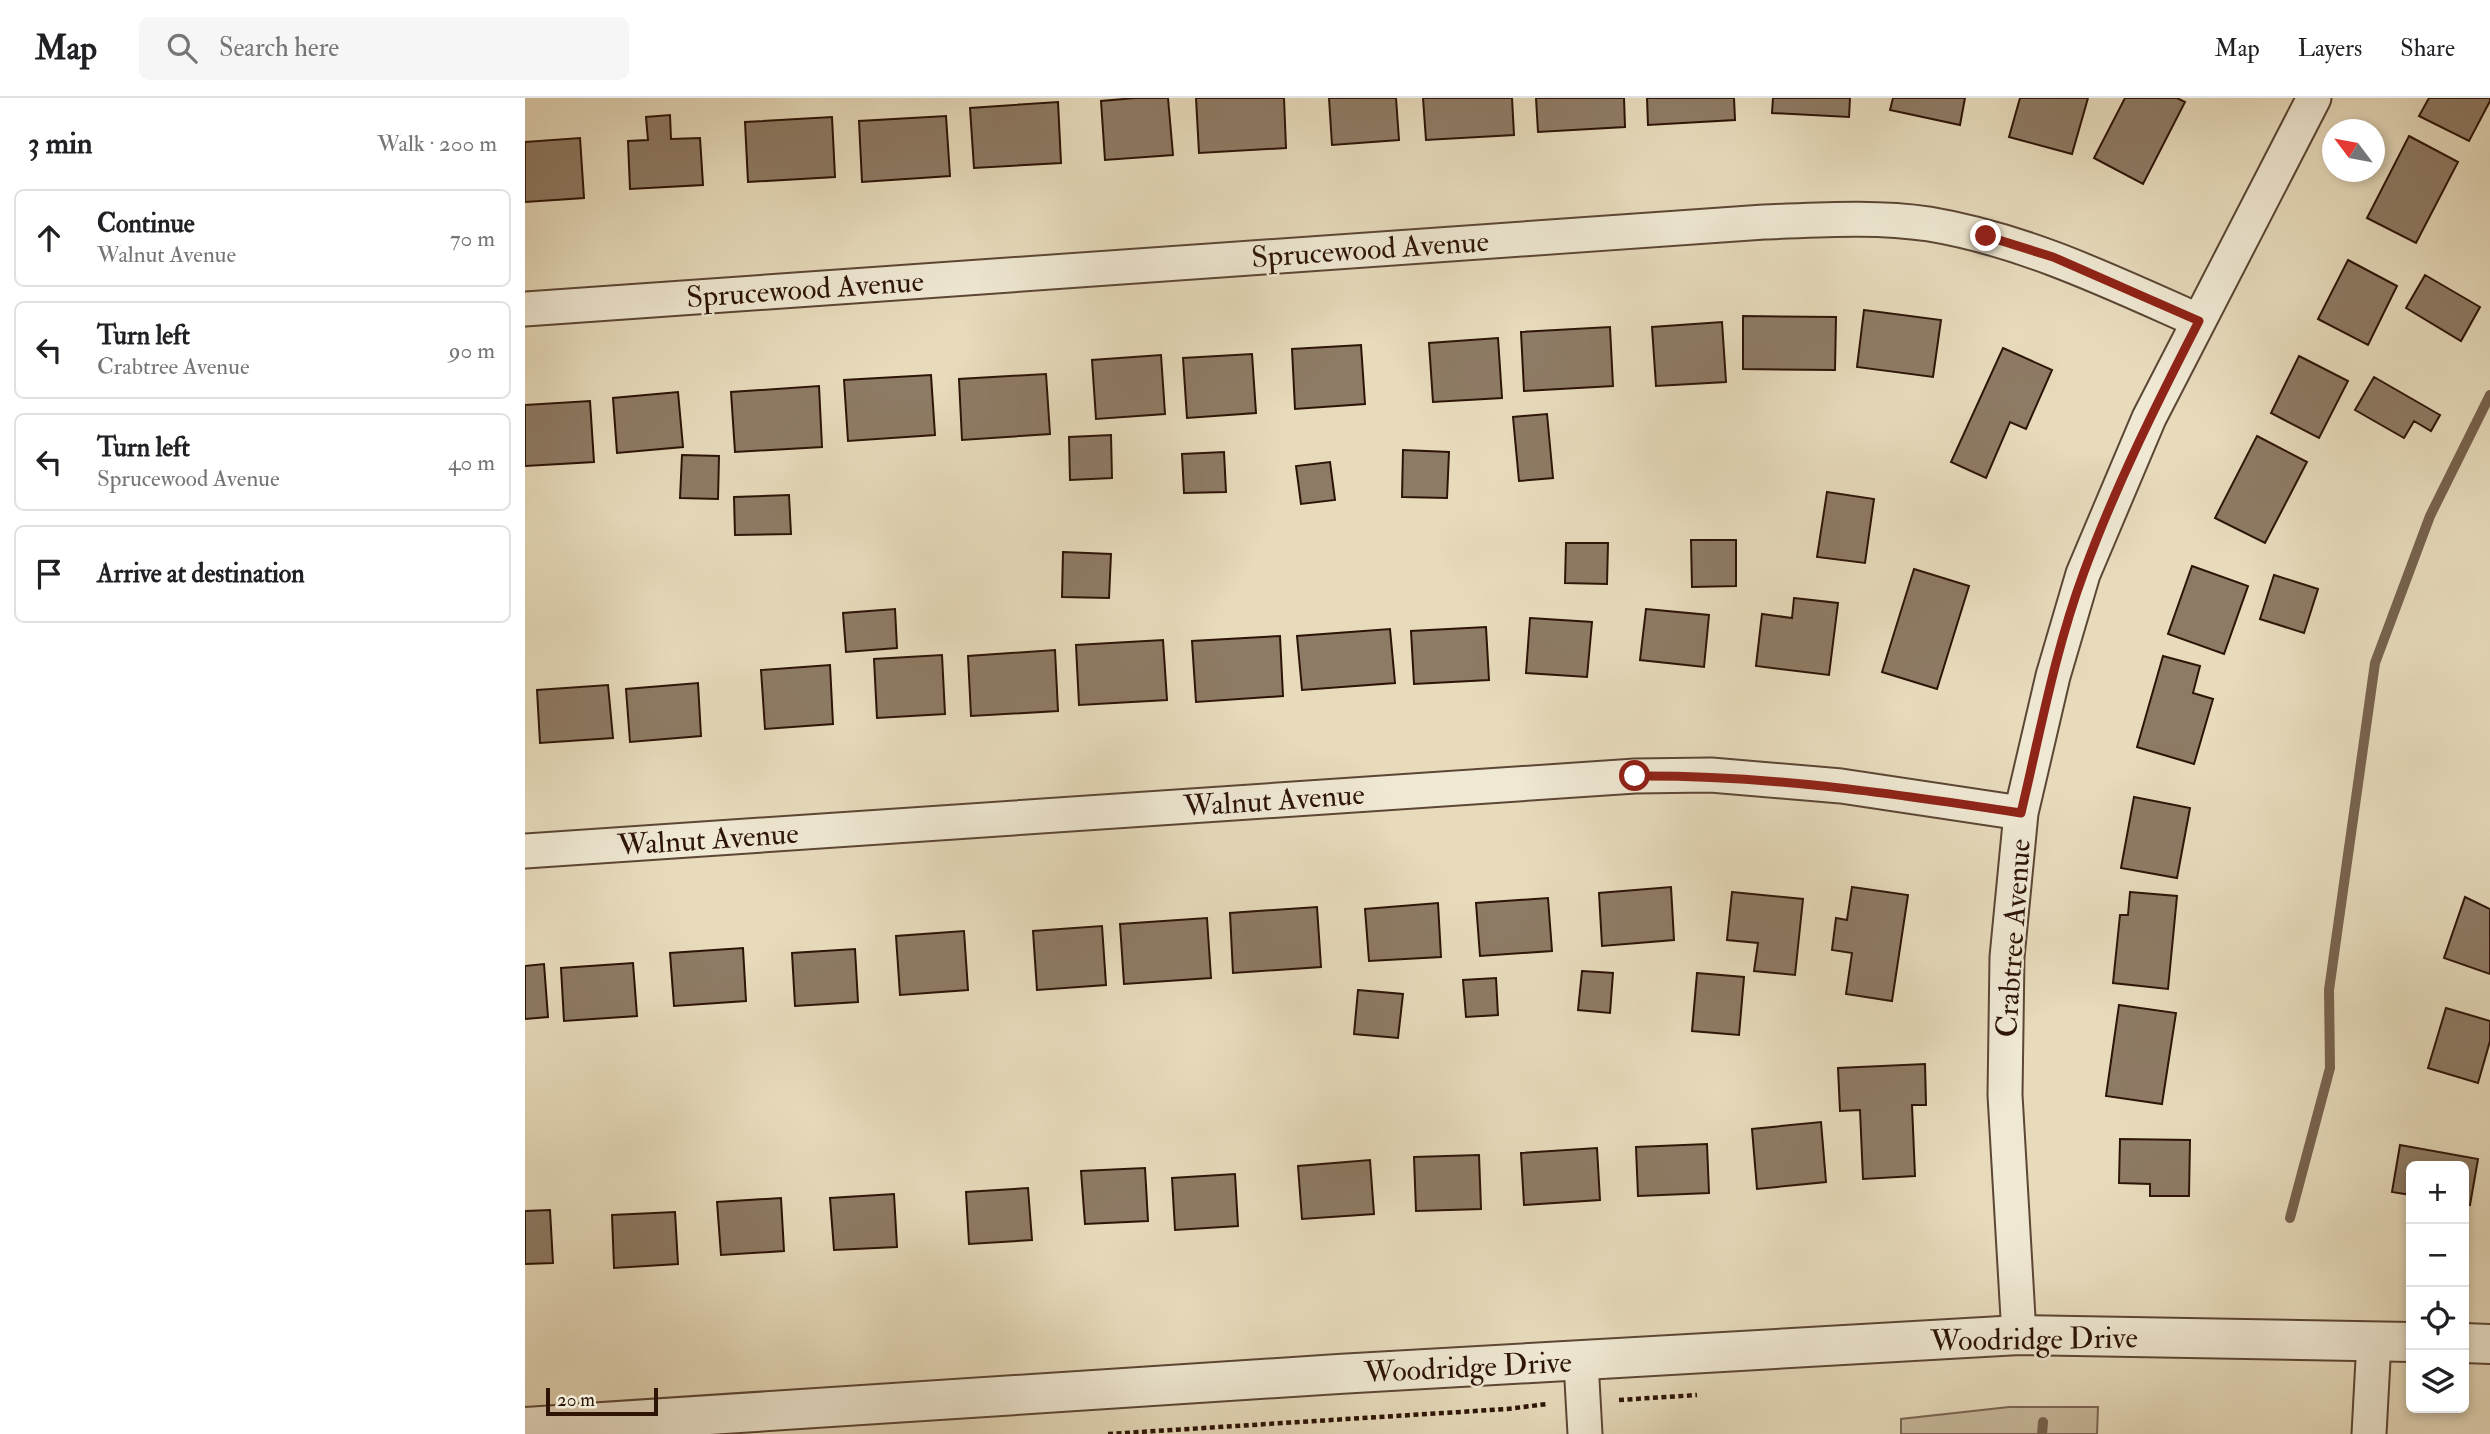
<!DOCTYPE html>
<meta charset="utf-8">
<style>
:root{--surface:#fff;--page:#f6f6f6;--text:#202124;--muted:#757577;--line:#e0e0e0}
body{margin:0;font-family:"IM FELL Double Pica",serif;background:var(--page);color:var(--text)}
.controls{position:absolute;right:21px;bottom:21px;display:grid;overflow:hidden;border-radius:10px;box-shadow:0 4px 10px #0003}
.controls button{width:63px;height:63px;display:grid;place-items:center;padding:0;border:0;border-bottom:2px solid var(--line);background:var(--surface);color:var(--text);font:35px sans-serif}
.compass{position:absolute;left:1797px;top:21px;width:63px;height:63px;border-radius:50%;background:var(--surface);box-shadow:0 4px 10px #0003;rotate:302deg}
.scale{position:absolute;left:21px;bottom:18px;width:112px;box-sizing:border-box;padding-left:7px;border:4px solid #2d1407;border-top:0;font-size:19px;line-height:24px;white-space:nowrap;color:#2d1407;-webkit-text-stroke:5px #efe8d3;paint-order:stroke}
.stop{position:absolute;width:21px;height:21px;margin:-16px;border:5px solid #8f2418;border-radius:50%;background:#fff}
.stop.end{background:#8f2418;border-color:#fff;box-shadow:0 2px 7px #0008}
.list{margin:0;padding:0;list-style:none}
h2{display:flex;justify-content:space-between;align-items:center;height:91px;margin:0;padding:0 28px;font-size:30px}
h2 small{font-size:23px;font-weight:400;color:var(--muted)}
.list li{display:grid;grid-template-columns:46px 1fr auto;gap:21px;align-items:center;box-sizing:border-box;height:98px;margin:0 14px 14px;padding:0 14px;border:2px solid var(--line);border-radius:10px}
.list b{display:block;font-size:26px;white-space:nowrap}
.list p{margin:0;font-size:23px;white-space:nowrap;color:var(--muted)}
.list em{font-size:23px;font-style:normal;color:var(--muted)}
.icon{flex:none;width:38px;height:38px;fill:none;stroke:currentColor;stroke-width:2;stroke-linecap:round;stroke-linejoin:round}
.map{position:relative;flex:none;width:1965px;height:1336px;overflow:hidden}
header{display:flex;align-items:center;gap:42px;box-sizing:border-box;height:98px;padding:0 35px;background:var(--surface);border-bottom:2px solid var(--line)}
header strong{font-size:33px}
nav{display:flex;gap:38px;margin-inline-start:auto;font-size:24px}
.search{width:490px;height:63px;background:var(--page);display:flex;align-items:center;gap:18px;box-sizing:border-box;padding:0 24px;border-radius:10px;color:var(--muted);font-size:26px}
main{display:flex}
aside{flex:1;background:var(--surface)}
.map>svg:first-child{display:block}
.green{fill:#c7b99d;stroke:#7a6652;stroke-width:2}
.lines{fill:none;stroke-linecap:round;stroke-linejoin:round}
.stream{stroke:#77634e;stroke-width:10}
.building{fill:#8e7b65;stroke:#2d1407;stroke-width:2}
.minor-casing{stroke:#5c4634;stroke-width:37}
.tertiary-casing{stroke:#5c4634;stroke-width:42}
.path{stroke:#2d1407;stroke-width:4.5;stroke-dasharray:5 3.5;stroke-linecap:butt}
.minor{stroke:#efe8d3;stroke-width:33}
.tertiary{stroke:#efe8d3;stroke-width:38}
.route{stroke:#8f2418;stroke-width:9}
.labels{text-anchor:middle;stroke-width:5;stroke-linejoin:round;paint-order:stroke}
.street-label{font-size:30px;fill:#2d1407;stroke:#efe8d3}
</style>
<header>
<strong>Map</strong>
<div class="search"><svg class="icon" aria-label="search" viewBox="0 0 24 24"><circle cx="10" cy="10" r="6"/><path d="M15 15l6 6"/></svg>Search here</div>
<nav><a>Map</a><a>Layers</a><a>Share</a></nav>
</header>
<main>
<aside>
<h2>3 min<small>Walk · 200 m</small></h2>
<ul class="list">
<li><svg class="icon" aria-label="ahead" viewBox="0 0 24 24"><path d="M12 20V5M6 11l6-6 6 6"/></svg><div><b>Continue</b><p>Walnut Avenue</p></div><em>70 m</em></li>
<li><svg class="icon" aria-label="left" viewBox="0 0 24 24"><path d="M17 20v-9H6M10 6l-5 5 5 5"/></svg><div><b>Turn left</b><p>Crabtree Avenue</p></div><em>90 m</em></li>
<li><svg class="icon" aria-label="left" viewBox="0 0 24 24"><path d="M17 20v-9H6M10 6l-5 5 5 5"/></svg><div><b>Turn left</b><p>Sprucewood Avenue</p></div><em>40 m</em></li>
<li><svg class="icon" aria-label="arrive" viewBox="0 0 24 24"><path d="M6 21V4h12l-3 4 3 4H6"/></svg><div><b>Arrive at destination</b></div></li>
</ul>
</aside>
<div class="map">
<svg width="1965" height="1336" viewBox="0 0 1965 1336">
<rect width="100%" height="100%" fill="#e7dbbc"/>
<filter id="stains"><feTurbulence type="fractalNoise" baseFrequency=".00286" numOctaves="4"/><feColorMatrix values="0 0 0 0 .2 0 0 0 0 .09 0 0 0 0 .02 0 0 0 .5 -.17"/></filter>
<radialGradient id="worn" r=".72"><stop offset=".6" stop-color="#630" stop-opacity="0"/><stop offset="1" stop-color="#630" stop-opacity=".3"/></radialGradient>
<path class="green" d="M 1484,1309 L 1573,1309 L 1572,1336 L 1376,1336 L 1376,1321 Z"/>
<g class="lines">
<path class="stream" d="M 1765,1120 L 1805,970 L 1804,892 L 1850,565 L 1905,418 L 1965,297
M 1517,1336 L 1518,1324"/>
</g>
<path class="building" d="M 610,0 L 643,0 L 648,57 L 580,62 L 576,3 Z
M 671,0 L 759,0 L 761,50 L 674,55 Z
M 804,0 L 871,0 L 874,42 L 807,47 Z
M 898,0 L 987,0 L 989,37 L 901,42 Z
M 1011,0 L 1099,0 L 1100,29 L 1013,34 Z
M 1122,0 L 1209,0 L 1210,22 L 1123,27 Z
M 1248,0 L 1325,0 L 1324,19 L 1247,15 Z
M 1368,0 L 1440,0 L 1435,27 L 1365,12 Z
M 1495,0 L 1563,0 L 1547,56 L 1484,39 Z
M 1600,0 L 1652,0 L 1660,4 L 1618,86 L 1569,60 Z
M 1904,0 L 1965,0 L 1965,3 L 1944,43 L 1894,18 Z
M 533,4 L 536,65 L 449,70 L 445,10 Z
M 145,17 L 146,41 L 175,40 L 178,87 L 105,91 L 103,43 L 123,42 L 121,19 Z
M 421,18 L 425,78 L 337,84 L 334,23 Z
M 307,19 L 310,79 L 223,84 L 220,24 Z
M 1884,38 L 1933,64 L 1891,145 L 1842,120 Z
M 55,40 L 59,100 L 0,104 L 0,44 Z
M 1823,162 L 1872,188 L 1843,247 L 1793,221 Z
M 1900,177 L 1955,209 L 1936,243 L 1881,210 Z
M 1339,212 L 1416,222 L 1408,279 L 1332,269 Z
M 1218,218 L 1311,219 L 1310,272 L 1218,271 Z
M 1197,224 L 1201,284 L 1131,288 L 1127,229 Z
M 1085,229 L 1088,288 L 999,293 L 996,234 Z
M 973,240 L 977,300 L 908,304 L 904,245 Z
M 836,247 L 840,306 L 770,311 L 767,251 Z
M 1478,250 L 1527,272 L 1501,331 L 1485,324 L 1461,380 L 1426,364 Z
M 727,256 L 731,315 L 662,320 L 658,260 Z
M 636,257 L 640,316 L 571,321 L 567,262 Z
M 1774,258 L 1823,283 L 1794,340 L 1746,315 Z
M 521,276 L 525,336 L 437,342 L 434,281 Z
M 406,277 L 410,337 L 323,343 L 319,282 Z
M 1849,279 L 1915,317 L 1906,333 L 1889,323 L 1879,340 L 1830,312 Z
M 294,288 L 297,349 L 210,354 L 206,294 Z
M 153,294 L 158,349 L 92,355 L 88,300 Z
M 65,303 L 69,364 L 0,368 L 0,307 Z
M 1022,316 L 1028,380 L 994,383 L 988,319 Z
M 586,337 L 587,380 L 545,382 L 544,339 Z
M 1732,338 L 1782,364 L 1740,445 L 1690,420 Z
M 878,352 L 924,354 L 922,400 L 877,399 Z
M 699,354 L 701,394 L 659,395 L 657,356 Z
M 157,357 L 194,358 L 193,401 L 155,400 Z
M 805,364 L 810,402 L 776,406 L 771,368 Z
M 1302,394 L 1349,401 L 1340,465 L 1292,459 Z
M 264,397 L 266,436 L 210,437 L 209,399 Z
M 1166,442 L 1211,442 L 1211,488 L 1167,489 Z
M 1041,445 L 1083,445 L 1082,486 L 1040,485 Z
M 538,454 L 586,456 L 584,500 L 537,499 Z
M 1667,468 L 1723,488 L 1699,556 L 1643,536 Z
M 1389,471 L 1444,488 L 1412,591 L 1357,574 Z
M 1749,477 L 1793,491 L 1779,535 L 1735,521 Z
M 1269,500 L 1313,505 L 1304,577 L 1231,568 L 1237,516 L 1267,520 Z
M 370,511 L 372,550 L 321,554 L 318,515 Z
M 1121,511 L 1184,517 L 1179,569 L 1115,562 Z
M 1005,520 L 1067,524 L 1062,579 L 1001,575 Z
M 961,529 L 964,582 L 889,586 L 886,533 Z
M 865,531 L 870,585 L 777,592 L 772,538 Z
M 755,538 L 758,598 L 671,604 L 667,543 Z
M 638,542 L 642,602 L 554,607 L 551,547 Z
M 530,552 L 533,613 L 446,618 L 443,558 Z
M 417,557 L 420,616 L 352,620 L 349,561 Z
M 1638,558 L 1675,568 L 1668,595 L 1688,601 L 1669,666 L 1612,649 Z
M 305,567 L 308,626 L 240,631 L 236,572 Z
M 173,585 L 176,638 L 105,644 L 101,591 Z
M 83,587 L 88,640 L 15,645 L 12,592 Z
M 1609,699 L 1665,710 L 1652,780 L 1596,770 Z
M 1146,789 L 1149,842 L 1077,848 L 1074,795 Z
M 1327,789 L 1383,797 L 1367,903 L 1321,896 L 1327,855 L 1307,852 L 1311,820 L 1322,822 Z
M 1207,794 L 1278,801 L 1270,877 L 1229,873 L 1233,845 L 1202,842 Z
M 1605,794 L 1652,798 L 1643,891 L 1588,885 L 1595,817 L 1603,817 Z
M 1940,799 L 1965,811 L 1965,876 L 1919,860 Z
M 1023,800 L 1027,853 L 955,858 L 951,805 Z
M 913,805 L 916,859 L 844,863 L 840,811 Z
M 792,809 L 796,869 L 708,875 L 705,815 Z
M 682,820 L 686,880 L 599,886 L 595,826 Z
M 577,828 L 581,887 L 512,892 L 508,833 Z
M 439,833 L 443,892 L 375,897 L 371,838 Z
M 218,850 L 221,903 L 149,908 L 145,855 Z
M 330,851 L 333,904 L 270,908 L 267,855 Z
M 108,865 L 112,918 L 39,923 L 36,870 Z
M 19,866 L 23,919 L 0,921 L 0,868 Z
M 1057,873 L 1088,875 L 1085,915 L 1053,912 Z
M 1172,875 L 1219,879 L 1214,937 L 1167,933 Z
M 971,880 L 973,917 L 941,919 L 938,882 Z
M 833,892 L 878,896 L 873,940 L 829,936 Z
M 1594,907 L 1651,915 L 1637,1006 L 1581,998 Z
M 1921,910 L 1965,923 L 1965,943 L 1953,985 L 1903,970 Z
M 1400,966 L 1401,1007 L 1387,1007 L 1390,1078 L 1338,1081 L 1335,1012 L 1315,1013 L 1313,970 Z
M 1296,1024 L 1301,1084 L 1232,1091 L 1227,1031 Z
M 1595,1041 L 1665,1042 L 1664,1098 L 1625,1098 L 1625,1086 L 1594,1085 Z
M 1182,1046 L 1184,1095 L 1113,1098 L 1111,1049 Z
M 1875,1047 L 1953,1061 L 1945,1107 L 1939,1106 L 1939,1068 L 1886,1068 L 1886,1097 L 1867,1094 Z
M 1072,1050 L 1075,1102 L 999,1107 L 996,1055 Z
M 954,1057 L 956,1111 L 891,1113 L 889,1059 Z
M 845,1062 L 849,1116 L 777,1121 L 773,1068 Z
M 620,1070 L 623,1123 L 560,1126 L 556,1073 Z
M 710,1076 L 713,1128 L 650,1132 L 647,1080 Z
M 503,1090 L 507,1142 L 444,1146 L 441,1094 Z
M 369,1096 L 372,1149 L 309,1152 L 305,1100 Z
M 256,1100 L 259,1153 L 196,1157 L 192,1104 Z
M 25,1112 L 28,1165 L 0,1166 L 0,1113 Z
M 150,1114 L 153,1166 L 89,1170 L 87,1117 Z"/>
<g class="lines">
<defs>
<path id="minor" d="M 0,211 L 1239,124 C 1294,122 1350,118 1404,126 C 1500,142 1586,184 1674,223
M 0,753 L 1110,678 L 1186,677 L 1316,688 L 1496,715
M 1494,1237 L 1480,997 L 1482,859 L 1496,715 L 1528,578 L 1558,476 L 1624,320 L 1789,0
M 1056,1264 L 1060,1336
M 1844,1336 L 1849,1243"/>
<path id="tertiary" d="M 1939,1245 L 1965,1246
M 0,1329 L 813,1276 L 1494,1237 L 1886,1244"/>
</defs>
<use href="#minor" class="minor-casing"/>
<use href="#tertiary" class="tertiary-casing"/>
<path class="path" d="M 1094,1302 L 1172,1297
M 583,1336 L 982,1311 L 1022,1306"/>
<use href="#minor" class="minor"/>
<use href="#tertiary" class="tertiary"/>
</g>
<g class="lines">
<path class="route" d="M 1110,678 C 1243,677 1365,695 1496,715 C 1515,635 1530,552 1559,474 C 1591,387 1632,305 1674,223 L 1528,159 L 1461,138"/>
</g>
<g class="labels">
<g class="street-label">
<text transform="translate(845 151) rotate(-4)" y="10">Sprucewood Avenue</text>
<text transform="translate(280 191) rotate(-4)" y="10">Sprucewood Avenue</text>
<text transform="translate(749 702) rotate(-4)" y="10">Walnut Avenue</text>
<text transform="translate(183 741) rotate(-4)" y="10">Walnut Avenue</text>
<text transform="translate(1488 840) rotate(-86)" y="10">Crabtree Avenue</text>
<text transform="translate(1509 1241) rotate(-1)" y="10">Woodridge Drive</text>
<text transform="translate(943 1269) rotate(-3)" y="10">Woodridge Drive</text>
</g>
</g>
<rect width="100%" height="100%" filter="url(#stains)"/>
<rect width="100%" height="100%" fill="url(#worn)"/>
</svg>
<div class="controls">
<button>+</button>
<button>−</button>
<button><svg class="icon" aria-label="locate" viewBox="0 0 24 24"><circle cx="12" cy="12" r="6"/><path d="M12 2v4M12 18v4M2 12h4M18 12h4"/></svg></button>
<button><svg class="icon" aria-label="layers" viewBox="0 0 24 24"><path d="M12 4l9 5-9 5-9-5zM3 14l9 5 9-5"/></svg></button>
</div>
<svg class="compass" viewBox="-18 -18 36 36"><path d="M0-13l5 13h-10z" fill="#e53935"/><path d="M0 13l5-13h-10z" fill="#757577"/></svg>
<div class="scale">20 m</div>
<div class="stop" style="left:1110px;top:678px"></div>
<div class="stop end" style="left:1461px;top:138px"></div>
</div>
</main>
